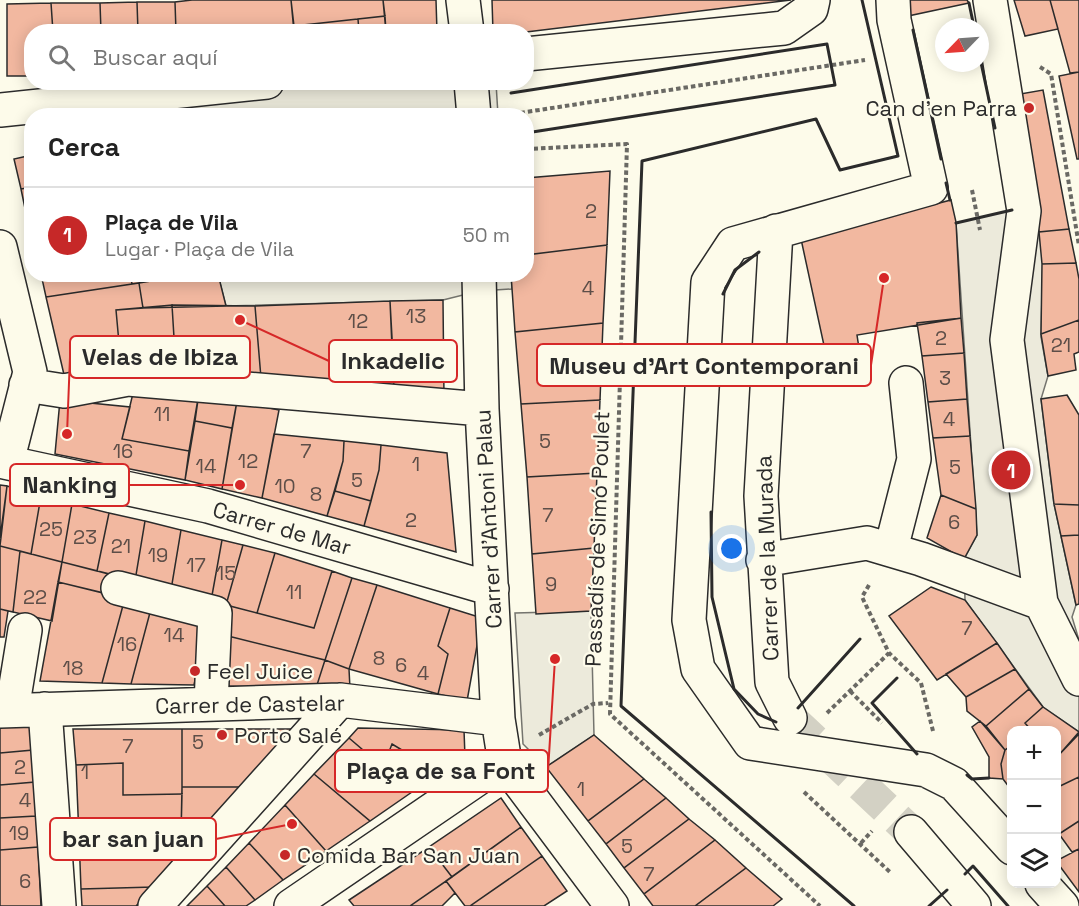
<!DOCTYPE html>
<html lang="es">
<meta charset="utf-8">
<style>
:root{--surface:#fff;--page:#f2f2f2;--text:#222;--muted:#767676;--line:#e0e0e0;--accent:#c62828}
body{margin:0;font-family:"Space Grotesk",sans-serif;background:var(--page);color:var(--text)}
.controls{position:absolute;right:18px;bottom:18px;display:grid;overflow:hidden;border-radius:12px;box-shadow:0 3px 15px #0003}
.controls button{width:54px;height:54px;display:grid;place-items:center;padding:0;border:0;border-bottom:2px solid var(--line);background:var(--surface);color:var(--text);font:30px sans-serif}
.compass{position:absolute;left:935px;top:18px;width:54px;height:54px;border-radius:50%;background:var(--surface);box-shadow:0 3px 15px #0003;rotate:245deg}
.you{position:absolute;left:732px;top:549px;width:21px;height:21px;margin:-15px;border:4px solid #fff;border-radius:50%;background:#1a73e8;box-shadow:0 0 0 9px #1a73e833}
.badge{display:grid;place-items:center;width:39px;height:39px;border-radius:50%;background:var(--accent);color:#fff;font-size:20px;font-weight:700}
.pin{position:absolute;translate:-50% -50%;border:3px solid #fff;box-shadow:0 2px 6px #0006}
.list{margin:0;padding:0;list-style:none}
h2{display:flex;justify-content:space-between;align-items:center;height:78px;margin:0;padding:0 24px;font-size:26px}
h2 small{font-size:20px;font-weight:400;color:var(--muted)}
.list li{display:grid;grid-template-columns:39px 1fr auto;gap:18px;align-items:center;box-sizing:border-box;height:96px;padding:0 24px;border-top:2px solid var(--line)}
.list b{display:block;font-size:22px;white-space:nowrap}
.list p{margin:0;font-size:20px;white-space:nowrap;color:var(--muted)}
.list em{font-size:20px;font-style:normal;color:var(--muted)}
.icon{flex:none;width:33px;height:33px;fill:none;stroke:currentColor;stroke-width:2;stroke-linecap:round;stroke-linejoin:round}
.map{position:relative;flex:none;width:1079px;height:906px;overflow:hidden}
.search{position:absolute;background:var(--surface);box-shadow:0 3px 15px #0003;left:24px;top:24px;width:510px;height:66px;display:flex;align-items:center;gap:15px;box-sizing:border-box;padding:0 21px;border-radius:24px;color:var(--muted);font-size:22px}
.panel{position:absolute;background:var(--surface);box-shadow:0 3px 15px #0003;left:24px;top:108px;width:510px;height:174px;border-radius:24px}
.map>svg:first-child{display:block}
.parking{fill:#eceadb;stroke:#74746e;stroke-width:1.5}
.building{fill:#f2b8a0;stroke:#2b2b2b;stroke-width:1.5}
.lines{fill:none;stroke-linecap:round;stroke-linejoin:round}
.minor-tunnel{stroke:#d3d1c4;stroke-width:33;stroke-dasharray:33 16;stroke-linecap:butt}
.minor-casing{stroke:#2b2b2b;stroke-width:36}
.path{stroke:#6a6964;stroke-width:4;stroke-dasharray:4.5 3;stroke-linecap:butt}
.minor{stroke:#fdfbea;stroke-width:33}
.wall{stroke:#2b2b2b;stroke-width:3}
.poi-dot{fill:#c62828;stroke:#fdfbea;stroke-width:2}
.labels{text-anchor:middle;stroke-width:4.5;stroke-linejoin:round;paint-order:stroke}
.number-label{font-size:20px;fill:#5d4e48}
.poi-label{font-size:22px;fill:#2b2b2b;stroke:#fdfbea;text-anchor:start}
.street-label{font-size:22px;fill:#2b2b2b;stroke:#fdfbea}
.leader{fill:none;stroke:#d62828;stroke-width:2}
.callout-dot{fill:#d62828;stroke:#fdfbea;stroke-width:2}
.callout{fill:#fdfbea;stroke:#d62828;stroke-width:2}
.callout-label{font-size:24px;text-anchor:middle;font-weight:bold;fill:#2b2b2b}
</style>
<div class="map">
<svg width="1079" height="906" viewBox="0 0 1079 906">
<rect width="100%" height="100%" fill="#fdfbea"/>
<path class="parking" d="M 178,83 L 496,83 L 498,115 L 178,115 Z
M 1012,210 L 1024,211 L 1039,232 L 1043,252 L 1041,337 L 1048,376 L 1041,399 L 1054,504 L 1076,605 L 1072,617 L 1079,640 L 1079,732 L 1043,707 L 965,600 L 964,559 L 977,535 L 956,223 Z
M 511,274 L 512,289 L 479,291 L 443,300 L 226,306 L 218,275 Z
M 591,611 L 594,735 L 546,767 L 523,744 L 515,613 Z"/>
<path class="building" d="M 192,0 L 291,0 L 294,32 L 176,32 L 175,2 Z
M 291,0 L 383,0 L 385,16 L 294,26 Z
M 383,0 L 436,0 L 437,32 L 386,32 Z
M 492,0 L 791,0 L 526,32 L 493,32 Z
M 907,0 L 967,0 L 969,3 L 908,16 Z
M 1014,0 L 1050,0 L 1058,29 L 1025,36 Z
M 1050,0 L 1079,0 L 1079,72 L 1070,73 Z
M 137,2 L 138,32 L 101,32 L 100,3 Z
M 137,2 L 175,2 L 176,32 L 138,32 Z
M 51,3 L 53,32 L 32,32 L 32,76 L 7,76 L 7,4 Z
M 51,3 L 100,3 L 101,32 L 53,32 Z
M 385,16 L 386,32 L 359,32 L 358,19 Z
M 358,19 L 359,32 L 294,32 L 294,26 Z
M 1079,72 L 1079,159 L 1077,159 L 1059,76 Z
M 1043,90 L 1069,229 L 1039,232 L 1015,95 Z
M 32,155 L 32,187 L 21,189 L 14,159 Z
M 610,171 L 607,245 L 526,255 L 526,178 Z
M 32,187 L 32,217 L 27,218 L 21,189 Z
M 951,200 L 956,222 L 961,318 L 857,335 L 861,361 L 828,364 L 801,239 Z
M 1069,229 L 1076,263 L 1042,264 L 1039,232 Z
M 607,245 L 603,323 L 515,332 L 511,274 L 526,274 L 526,255 Z
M 1076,263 L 1079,279 L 1079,320 L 1041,334 L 1042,264 Z
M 41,274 L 130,274 L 132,284 L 46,297 Z
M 130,274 L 193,274 L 132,284 Z
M 193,274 L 218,274 L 226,306 L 143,308 L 139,283 Z
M 139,283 L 143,308 L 116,310 L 121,365 L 65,379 L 46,297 Z
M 443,300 L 444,398 L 394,393 L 390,301 Z
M 390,301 L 393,356 L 343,353 L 343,387 L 261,378 L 255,306 Z
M 172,305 L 255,306 L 261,378 L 176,370 Z
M 172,305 L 176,370 L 121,365 L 116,310 Z
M 961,318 L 964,353 L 922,356 L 917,323 Z
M 1079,320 L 1079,352 L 1074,354 L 1076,370 L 1048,376 L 1041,334 Z
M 603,323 L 600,400 L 521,404 L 515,332 Z
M 343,353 L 393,356 L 394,393 L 343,387 Z
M 964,353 L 967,399 L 928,402 L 922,356 Z
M 134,389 L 199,393 L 189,451 L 122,439 Z
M 199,393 L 237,401 L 232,428 L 195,421 Z
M 1067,395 L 1079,415 L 1079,505 L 1054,504 L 1041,399 Z
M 967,399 L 970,436 L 933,438 L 928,402 Z
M 60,400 L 130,407 L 122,439 L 189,451 L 185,480 L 55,454 Z
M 600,400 L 597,473 L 527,477 L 521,404 Z
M 237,401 L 279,410 L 262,498 L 222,489 Z
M 195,421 L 232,428 L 222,489 L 185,480 Z
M 274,434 L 344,441 L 343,461 L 327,516 L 262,498 Z
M 970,436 L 976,509 L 941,495 L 933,438 Z
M 344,441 L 381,445 L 379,470 L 371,501 L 335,491 L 343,461 Z
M 381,445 L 447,453 L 456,552 L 364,526 L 379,470 Z
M 597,473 L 594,548 L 532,554 L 527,477 Z
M 0,485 L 7,486 L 0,538 Z
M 7,486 L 41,496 L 31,554 L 0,546 Z
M 335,491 L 371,501 L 364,526 L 327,516 Z
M 941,495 L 976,509 L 977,535 L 964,559 L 927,538 Z
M 41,496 L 72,504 L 62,562 L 31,554 Z
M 72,504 L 109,513 L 97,571 L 62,562 Z
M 1054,504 L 1079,505 L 1079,535 L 1061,536 Z
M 109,513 L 145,521 L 135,581 L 97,571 Z
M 145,521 L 181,530 L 171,590 L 135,581 Z
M 181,530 L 222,540 L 211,601 L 171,590 Z
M 1079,535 L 1079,604 L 1076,605 L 1061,536 Z
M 222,540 L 243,545 L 226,605 L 211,601 Z
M 243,545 L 275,553 L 257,613 L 226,605 Z
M 0,546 L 20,551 L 13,612 L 0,609 Z
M 594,548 L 591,611 L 536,614 L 532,554 Z
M 20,551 L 62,562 L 52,621 L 13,612 Z
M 275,553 L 332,571 L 314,628 L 257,613 Z
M 62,562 L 110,574 L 107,594 L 58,582 Z
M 332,571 L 352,578 L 325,660 L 220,634 L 226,605 L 314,628 Z
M 352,578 L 377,585 L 349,669 L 325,660 Z
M 58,582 L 125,598 L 102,683 L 40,681 Z
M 377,585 L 450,608 L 438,646 L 448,654 L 438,694 L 349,669 Z
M 931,587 L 965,600 L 997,643 L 937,680 L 889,616 Z
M 125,598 L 152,605 L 131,684 L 102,683 Z
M 152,605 L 208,619 L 194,685 L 131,684 Z
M 450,608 L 482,618 L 467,701 L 438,694 L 448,654 L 438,646 Z
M 0,609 L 8,611 L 4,637 L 0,637 Z
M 220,634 L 325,660 L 316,688 L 216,686 Z
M 997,643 L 1015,669 L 966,697 L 946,674 Z
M 325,660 L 349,669 L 350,689 L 316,688 Z
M 1015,669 L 1029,689 L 986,726 L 967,711 L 966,697 Z
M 1029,689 L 1043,707 L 1025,723 L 1031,730 L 1012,730 L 1012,745 L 1005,750 L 986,726 Z
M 1043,707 L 1079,732 L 1058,756 L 1056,730 L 1031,730 L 1025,723 Z
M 980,721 L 1005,750 L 1001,764 L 1003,779 L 989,778 L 989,757 L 972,727 Z
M 32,725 L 33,750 L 0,753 L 0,727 Z
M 358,728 L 464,730 L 465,757 L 440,773 L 392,744 L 383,767 L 349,738 Z
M 73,729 L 182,729 L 182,794 L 123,795 L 123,763 L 76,765 Z
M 182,729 L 303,729 L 248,787 L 182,787 Z
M 1079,734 L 1079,777 L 1058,787 L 1056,758 Z
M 594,735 L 644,779 L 588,821 L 546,767 Z
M 349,738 L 412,792 L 370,821 L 314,774 Z
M 392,744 L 440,773 L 412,792 L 383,767 Z
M 1012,745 L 1012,791 L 1003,779 L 1001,764 L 1005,750 Z
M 33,750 L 35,782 L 0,785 L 0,753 Z
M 123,763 L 123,795 L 182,794 L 181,835 L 79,837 L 76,765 Z
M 314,774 L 370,821 L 326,851 L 285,805 Z
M 1079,777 L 1079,821 L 1059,834 L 1056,831 L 1056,788 Z
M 644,779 L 666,798 L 606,844 L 588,821 Z
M 35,782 L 36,816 L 0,818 L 0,785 Z
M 182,787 L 248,787 L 202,835 L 181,835 Z
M 501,798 L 521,827 L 452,877 L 429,847 Z
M 666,798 L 689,819 L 624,868 L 606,844 Z
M 285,805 L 326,851 L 283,880 L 249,843 Z
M 36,816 L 38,847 L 0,850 L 0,818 Z
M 689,819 L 715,840 L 644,894 L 624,868 Z
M 1079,821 L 1079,849 L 1072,852 L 1059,834 Z
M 521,827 L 542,856 L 470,906 L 465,906 L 446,881 Z
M 181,835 L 202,835 L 154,887 L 81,889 L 79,837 Z
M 715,840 L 746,868 L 695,906 L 653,906 L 644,894 Z
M 249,843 L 283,880 L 255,900 L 226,867 Z
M 38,847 L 41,906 L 0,906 L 0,850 Z
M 429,847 L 452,877 L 410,906 L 354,906 L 349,900 Z
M 1079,849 L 1079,892 L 1056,861 Z
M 542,856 L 567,891 L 544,906 L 470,906 Z
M 226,867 L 255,900 L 246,906 L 225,906 L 207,886 Z
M 746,868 L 782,899 L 773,906 L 695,906 Z
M 446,881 L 455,893 L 442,906 L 410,906 Z
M 207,886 L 225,906 L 187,906 Z
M 154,887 L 136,906 L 82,906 L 81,889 Z"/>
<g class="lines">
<path class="minor-tunnel" d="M 790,718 L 911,832"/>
<defs>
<path id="minor" d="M 463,0 L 467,32
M 893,0 L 894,20 L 931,188 L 733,244 L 708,282 L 689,620 L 698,669 L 750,743 L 926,770 L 954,784 L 1012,848
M 990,0 L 1024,211 L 1007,340 L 1041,603 L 1079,679
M 526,54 L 784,28 L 811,9 L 813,0
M 471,82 L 474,116
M 0,110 L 267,82
M 776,231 L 761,496 L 772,682 L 790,718
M 0,247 L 30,372 L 7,462
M 479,274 L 482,409 L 498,719 L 505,763 L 612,906
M 26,385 L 64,391 L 128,379 L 482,409
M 0,461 L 208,506 L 492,589
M 891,549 L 914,459 L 906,383
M 763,560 L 867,543 L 921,559 L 1041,603
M 118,588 L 215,613 L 211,704
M 45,709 L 59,906
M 12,710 L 25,630
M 0,711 L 340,700 L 498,719
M 911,832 L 974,906
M 1042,884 L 1062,906
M 155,906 L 340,700
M 291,906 L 483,775 L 505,763"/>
</defs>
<use href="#minor" class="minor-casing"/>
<path class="path" d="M 1040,67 L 1051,74 L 1079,246
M 513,114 L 865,60
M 526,149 L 627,144 L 610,714 L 820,906
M 972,190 L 980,230
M 869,585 L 862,597 L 889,653 L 921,683 L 933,731
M 850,691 L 882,723
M 827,713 L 889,653
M 539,735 L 593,704 L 608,703
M 804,792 L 891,873
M 861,843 L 872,831"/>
<use href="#minor" class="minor"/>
<path class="wall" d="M 969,3 L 974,27
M 913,30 L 941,159
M 980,58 L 995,128
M 511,93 L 827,44 L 835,85 L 526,133
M 946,183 L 950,200
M 956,223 L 1012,210
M 723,294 L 735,270 L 759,252
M 711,512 L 712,597 L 734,689 L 758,714 L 776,722
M 897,678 L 872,703 L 917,754
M 798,708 L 860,639
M 967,775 L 972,779 L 989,778
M 965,874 L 973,866 L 1008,906
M 854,906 L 621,706 L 642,161 L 816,119 L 840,170 L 898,156 L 862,0
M 929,906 L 947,890"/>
</g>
<g class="poi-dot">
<circle cx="1029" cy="108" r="6"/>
<circle cx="195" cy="671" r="6"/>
<circle cx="222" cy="735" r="6"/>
<circle cx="285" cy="855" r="6"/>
</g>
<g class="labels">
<g class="number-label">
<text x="591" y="218">2</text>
<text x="588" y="295">4</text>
<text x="416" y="323">13</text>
<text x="358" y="328">12</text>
<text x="941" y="345">2</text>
<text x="1061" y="352">21</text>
<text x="945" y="385">3</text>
<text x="162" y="421">11</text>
<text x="949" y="426">4</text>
<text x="545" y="448">5</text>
<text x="123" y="458">16</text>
<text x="306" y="458">7</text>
<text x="248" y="468">12</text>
<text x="416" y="471">1</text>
<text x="206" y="473">14</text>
<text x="955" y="474">5</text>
<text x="357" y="487">5</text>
<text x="285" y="493">10</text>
<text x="316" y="501">8</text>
<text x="548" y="522">7</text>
<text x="411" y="527">2</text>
<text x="954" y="529">6</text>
<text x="51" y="536">25</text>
<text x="85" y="544">23</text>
<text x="121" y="553">21</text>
<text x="158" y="562">19</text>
<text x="196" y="572">17</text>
<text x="226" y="580">15</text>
<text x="551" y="591">9</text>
<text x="294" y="599">11</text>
<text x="35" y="604">22</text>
<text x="967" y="635">7</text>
<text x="174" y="642">14</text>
<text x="127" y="651">16</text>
<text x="379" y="665">8</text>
<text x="401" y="672">6</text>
<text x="73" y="675">18</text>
<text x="423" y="680">4</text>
<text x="198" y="749">5</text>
<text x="128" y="753">7</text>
<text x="20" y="774">2</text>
<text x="85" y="779">1</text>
<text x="581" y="796">1</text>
<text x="25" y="807">4</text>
<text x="19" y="840">19</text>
<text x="627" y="853">5</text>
<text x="649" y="881">7</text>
<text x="25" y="888">6</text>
</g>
<g class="poi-label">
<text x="1017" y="116" text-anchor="end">Can d'en Parra</text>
<text x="207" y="679">Feel Juice</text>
<text x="234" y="743">Porto Salé</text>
<text x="297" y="863">Comida Bar San Juan</text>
</g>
<g class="street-label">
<text transform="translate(488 519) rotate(-93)" y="8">Carrer d'Antoni Palau</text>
<text transform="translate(282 528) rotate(16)" y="8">Carrer de Mar</text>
<text transform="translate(597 539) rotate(-88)" y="8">Passadís de Simó Poulet</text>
<text transform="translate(767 558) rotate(-92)" y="8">Carrer de la Murada</text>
<text transform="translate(250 704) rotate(-1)" y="8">Carrer de Castelar</text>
</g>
</g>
<path class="leader" d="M67 434L70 357M240 320L329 361M884 278L871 365M240 485L129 485M555 659L548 771M292 824L216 839"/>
<g class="callout-dot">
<circle cx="67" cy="434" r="6"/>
<circle cx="240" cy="320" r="6"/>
<circle cx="884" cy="278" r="6"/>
<circle cx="240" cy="485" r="6"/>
<circle cx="555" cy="659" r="6"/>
<circle cx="292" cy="824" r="6"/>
</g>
<g class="callout">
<rect x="70" y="336" width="180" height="42" rx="6"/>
<rect x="329" y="340" width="128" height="42" rx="6"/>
<rect x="537" y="344" width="334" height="42" rx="6"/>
<rect x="10" y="464" width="119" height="42" rx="6"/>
<rect x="335" y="750" width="213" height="42" rx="6"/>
<rect x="50" y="818" width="166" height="42" rx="6"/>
</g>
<g class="callout-label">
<text x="160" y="365">Velas de Ibiza</text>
<text x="393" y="369">Inkadelic</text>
<text x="704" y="374">Museu d'Art Contemporani</text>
<text x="70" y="493">Nanking</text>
<text x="441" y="779">Plaça de sa Font</text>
<text x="133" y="847">bar san juan</text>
</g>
</svg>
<div class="controls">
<button>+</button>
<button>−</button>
<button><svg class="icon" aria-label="layers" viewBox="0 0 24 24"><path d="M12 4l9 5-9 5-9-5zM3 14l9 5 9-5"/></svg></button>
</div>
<svg class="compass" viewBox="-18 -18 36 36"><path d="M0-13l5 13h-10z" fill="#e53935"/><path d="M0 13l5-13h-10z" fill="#767676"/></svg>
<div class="you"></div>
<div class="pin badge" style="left:1011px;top:470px">1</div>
<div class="search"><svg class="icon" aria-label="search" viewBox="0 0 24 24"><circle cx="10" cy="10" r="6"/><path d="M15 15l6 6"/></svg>Buscar aquí</div>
<section class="panel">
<h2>Cerca<small></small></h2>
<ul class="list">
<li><span class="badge">1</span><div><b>Plaça de Vila</b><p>Lugar · Plaça de Vila</p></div><em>50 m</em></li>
</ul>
</section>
</div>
